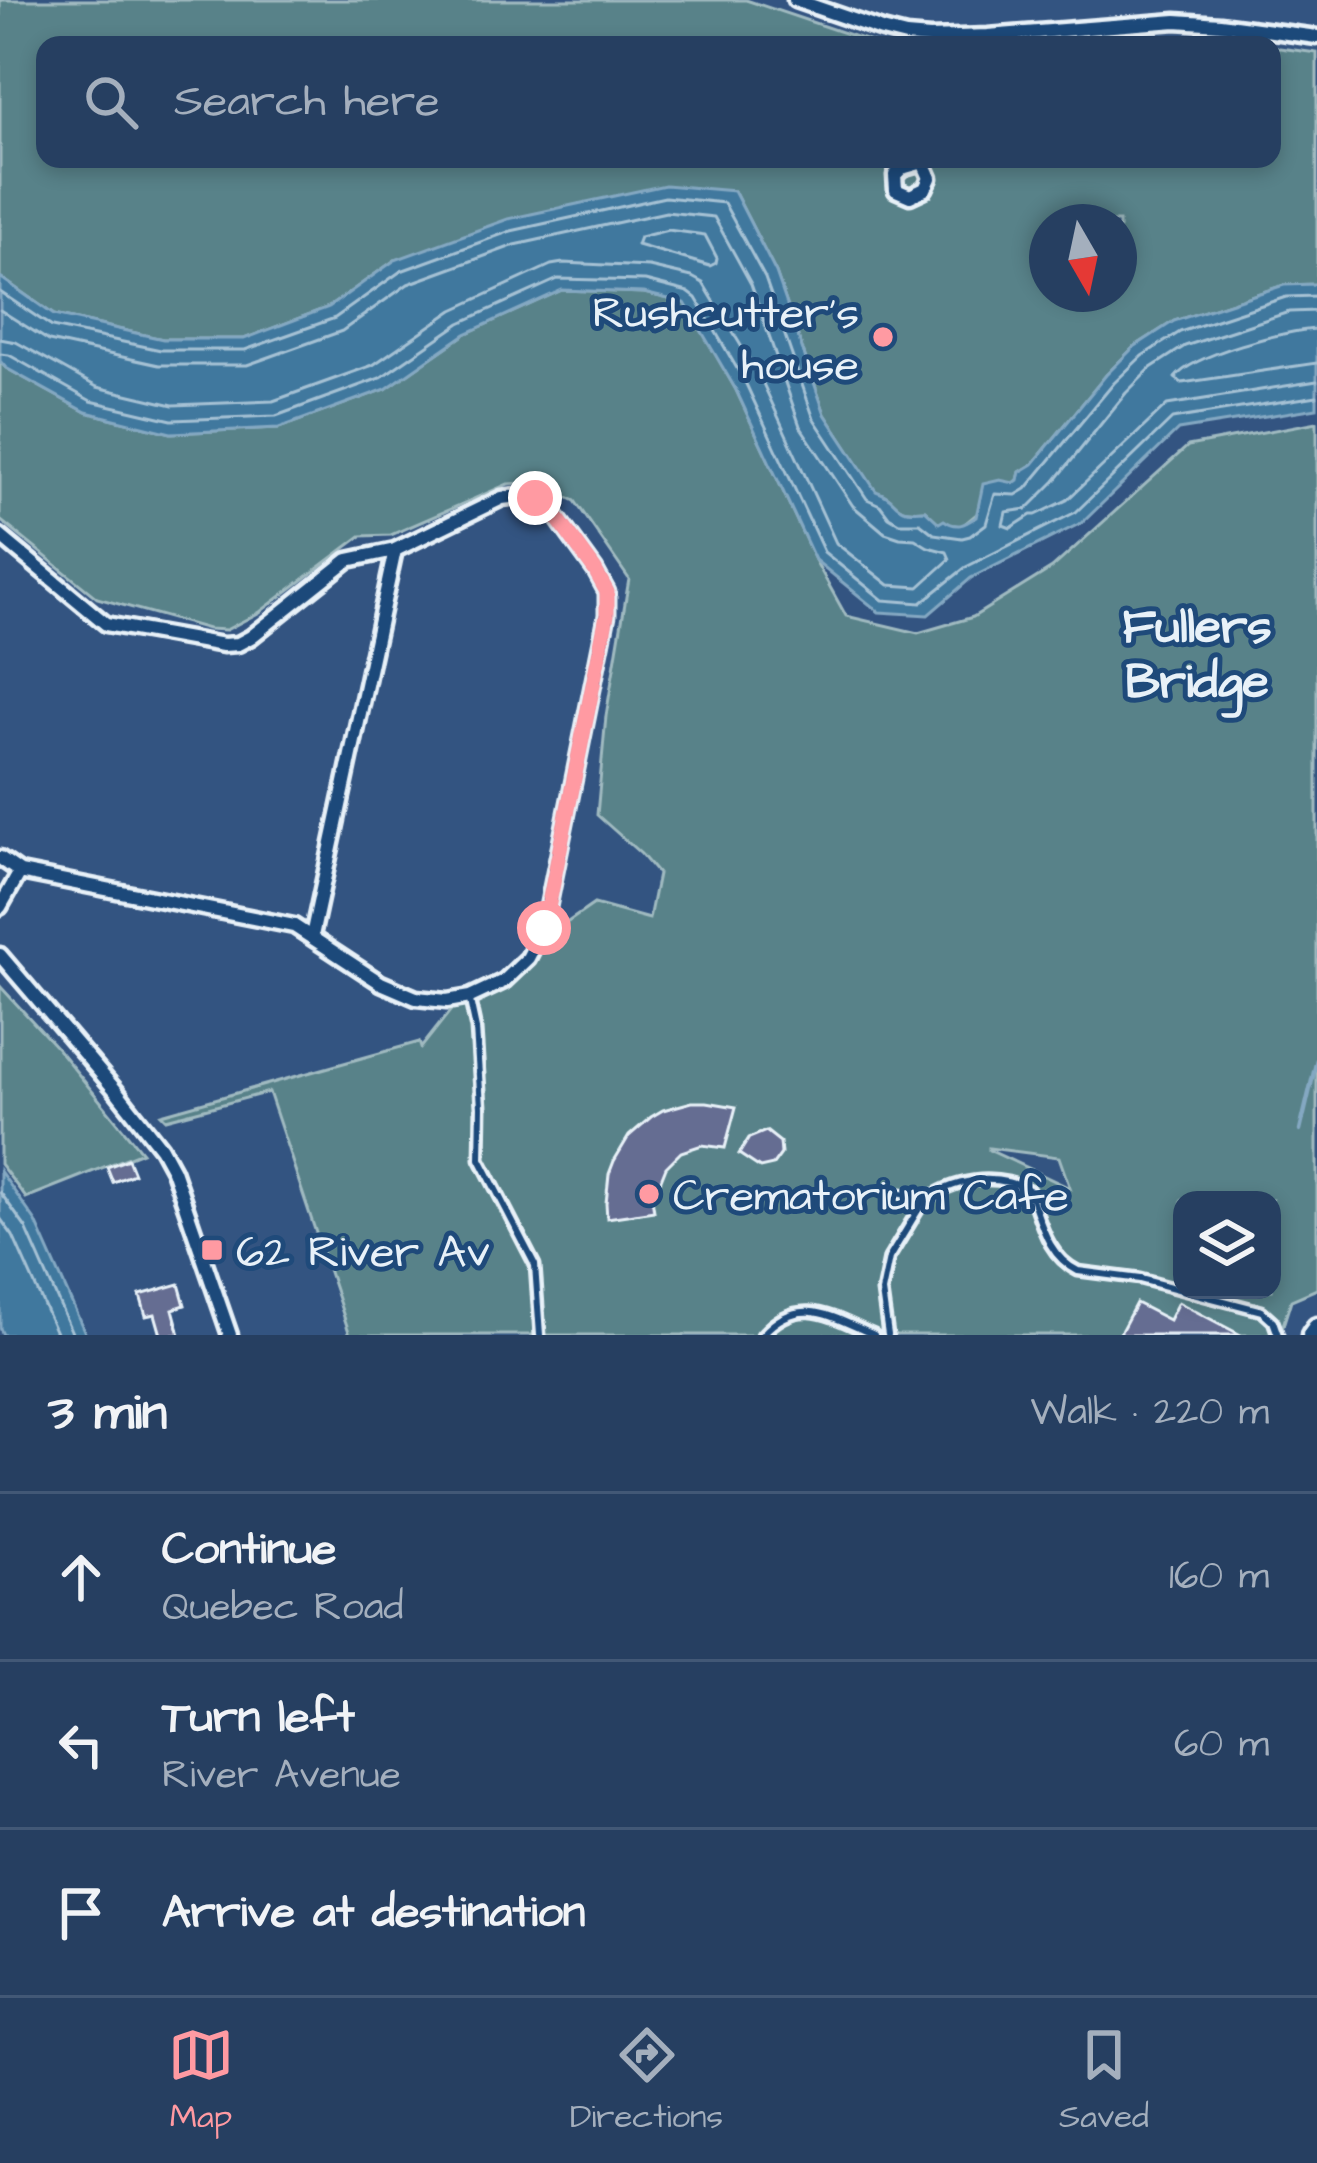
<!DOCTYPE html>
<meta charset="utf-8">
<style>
:root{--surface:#263f61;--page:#2e4667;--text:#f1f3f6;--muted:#a4afbd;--line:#425876;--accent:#ff9aa2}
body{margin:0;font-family:"Architects Daughter",sans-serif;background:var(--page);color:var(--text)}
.controls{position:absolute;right:36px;bottom:36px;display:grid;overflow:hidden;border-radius:24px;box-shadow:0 6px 18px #0003}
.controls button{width:108px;height:108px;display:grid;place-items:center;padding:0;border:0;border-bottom:3px solid var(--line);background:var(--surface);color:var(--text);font:60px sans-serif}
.compass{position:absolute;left:1029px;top:204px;width:108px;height:108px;border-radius:50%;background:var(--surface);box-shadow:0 6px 18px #0003;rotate:171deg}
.stop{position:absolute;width:36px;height:36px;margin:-27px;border:9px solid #ff9aa2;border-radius:50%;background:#fff}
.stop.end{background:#ff9aa2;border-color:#fff;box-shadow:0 3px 12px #0008}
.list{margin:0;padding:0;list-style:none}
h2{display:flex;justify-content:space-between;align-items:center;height:156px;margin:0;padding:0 48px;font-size:51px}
h2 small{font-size:39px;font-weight:400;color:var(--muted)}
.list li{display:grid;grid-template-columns:78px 1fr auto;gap:36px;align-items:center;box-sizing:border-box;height:168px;padding:0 48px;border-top:3px solid var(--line)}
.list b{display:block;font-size:45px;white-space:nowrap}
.list p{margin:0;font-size:39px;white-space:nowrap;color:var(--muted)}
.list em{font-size:39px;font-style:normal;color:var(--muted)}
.icon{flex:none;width:66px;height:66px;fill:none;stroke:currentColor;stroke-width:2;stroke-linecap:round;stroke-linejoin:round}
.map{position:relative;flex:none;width:1317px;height:1335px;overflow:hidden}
.search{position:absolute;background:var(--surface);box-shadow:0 6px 18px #0003;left:36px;right:36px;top:36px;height:132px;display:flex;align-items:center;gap:30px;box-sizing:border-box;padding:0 42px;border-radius:24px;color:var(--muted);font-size:45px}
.sheet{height:660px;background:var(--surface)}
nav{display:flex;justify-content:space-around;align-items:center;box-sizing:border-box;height:168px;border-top:3px solid var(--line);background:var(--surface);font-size:33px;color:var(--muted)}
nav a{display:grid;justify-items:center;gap:6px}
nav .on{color:var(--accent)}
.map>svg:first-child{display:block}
.green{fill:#588289;stroke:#a0bac0;stroke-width:3;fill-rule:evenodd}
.water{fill:#41789e;stroke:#84a8c2;stroke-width:3}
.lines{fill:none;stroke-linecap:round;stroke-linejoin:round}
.shore{stroke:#a5c1d4;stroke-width:3}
.stream{stroke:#84a8c2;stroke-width:4.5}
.building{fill:#656d92;stroke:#e8f1f8;stroke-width:3}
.service-casing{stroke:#e8f1f8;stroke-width:15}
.minor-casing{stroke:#e8f1f8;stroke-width:21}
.primary-casing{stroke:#e8f1f8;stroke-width:27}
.service{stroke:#1f4a7a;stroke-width:6}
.minor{stroke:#1f4a7a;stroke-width:12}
.primary{stroke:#1f4a7a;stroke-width:18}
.route{stroke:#ff9aa2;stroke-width:15}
.poi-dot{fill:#ff9aa2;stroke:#1f4a7a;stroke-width:4.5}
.labels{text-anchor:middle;stroke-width:10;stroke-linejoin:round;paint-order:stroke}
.poi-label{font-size:45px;fill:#e8f1f8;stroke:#1f4a7a;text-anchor:start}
.neighbourhood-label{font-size:48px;font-weight:bold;fill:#e8f1f8;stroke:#1f4a7a}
</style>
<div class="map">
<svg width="1317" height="1335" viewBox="0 0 1317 1335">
<rect width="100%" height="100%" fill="#335481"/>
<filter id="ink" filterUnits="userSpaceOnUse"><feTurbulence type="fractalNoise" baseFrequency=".00833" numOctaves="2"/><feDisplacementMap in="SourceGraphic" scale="24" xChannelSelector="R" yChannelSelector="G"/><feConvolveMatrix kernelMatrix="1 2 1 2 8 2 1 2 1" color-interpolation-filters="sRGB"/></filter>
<g filter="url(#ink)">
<path class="green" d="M 0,0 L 746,0 L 880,45 L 45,45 L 45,159 L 1272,159 L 1272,47 L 1317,53 L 1317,284 L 1284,285 L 1174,321 L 1134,347 L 1106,375 L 1033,464 L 1020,472 L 1018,480 L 962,526 L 939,523 L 925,510 C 886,513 903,499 876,492 L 825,414 L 776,273 L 734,191 L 395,260 L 329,307 L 244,339 L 163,339 L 54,315 L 0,277 ZM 1047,222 L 1119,222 L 1119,294 L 1047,294 Z
M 1158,36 L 1211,38 L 1260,45 L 1023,45 Z
M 562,290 L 644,293 L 686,303 L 736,390 L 815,560 L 846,616 L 918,633 L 973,617 L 1052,568 L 1188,446 L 1317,422 L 1317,1289 L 1291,1300 L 1280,1335 L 350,1335 L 269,1092 L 166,1119 L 161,1114 L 419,1042 L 421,1048 L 454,1006 L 492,993 L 512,977 L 565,924 L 594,904 L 649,919 L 658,874 L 641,854 L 597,815 L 606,716 L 629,579 L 575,501 L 537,482 L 508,484 L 391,535 L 361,536 L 260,612 L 226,630 L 208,629 L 97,598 L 0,520 L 0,362 L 6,368 L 86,412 L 171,433 L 279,428 L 386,389 L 465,334 ZM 989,1148 L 1059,1157 L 1070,1188 L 989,1150 ZM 1182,1200 L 1272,1200 L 1272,1290 L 1182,1290 Z
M 0,986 L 57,1048 L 142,1152 L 26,1198 L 0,1164 Z"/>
<path class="water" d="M 665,185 L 734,191 L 776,273 L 825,414 L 876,491 C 903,500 887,513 925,510 L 939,523 L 944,520 C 957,529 964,525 976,517 L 983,484 L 1000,480 L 1014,483 L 1018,480 L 1020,472 L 1033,464 L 1106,375 L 1134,347 L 1174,321 L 1284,285 L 1317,284 L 1317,408 L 1178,430 L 1083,522 L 971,578 L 928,615 L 879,612 L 815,560 L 736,390 L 685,303 L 644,293 L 562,290 L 465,334 L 386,389 L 279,428 L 171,433 L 86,412 L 6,368 L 0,361 L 0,277 L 54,315 L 163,339 L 244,339 L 329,307 L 395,260 L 508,219 Z
M 0,1171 L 36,1222 L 86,1335 L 3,1335 L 0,1328 Z"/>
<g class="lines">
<path class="shore" d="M 668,230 L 705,235 L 717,258 L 716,263 L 710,266 L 637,245 L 640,237 Z
M 0,292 L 52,327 L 161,350 L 245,350 L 335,318 L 401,271 L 511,231 L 665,197 L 724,203 L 765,278 L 814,419 L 867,499 L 880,505 L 889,517 L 899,523 L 920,523 L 934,534 L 962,538 L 970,536 L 986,524 L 995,494 L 1016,495 L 1026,489 L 1114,383 L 1142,356 L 1180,332 L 1286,297 L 1317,296
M 0,310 L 49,341 L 159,365 L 247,365 L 342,331 L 408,284 L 515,245 L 666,212 L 714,217 L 751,284 L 800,426 L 853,506 L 885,533 L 900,538 L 915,539 L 928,547 L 947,552 L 950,559 L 919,587 L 889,585 L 836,543 L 760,377 L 703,283 L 692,277 L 649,267 L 563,263 L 551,265 L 453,310 L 373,365 L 273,401 L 173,405 L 97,387 L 16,342 L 0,339
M 1317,311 L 1289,312 L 1185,346 L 1151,368 L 1126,393 L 1055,481 L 1027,509 L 1006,512 L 1003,525 L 1011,528 L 1031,515 L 1036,515 L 1067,500 L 1167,405 L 1317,381
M 1317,329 C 1286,330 1193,354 1175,378 L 1182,383 L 1317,363
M 0,354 L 9,355 L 91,401 L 172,420 L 276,416 L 380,378 L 460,323 L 558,279 L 645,281 L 688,292 L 696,298 L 746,384 L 824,552 L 883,600 L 921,603 L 966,567 L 1076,512 L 1172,419 L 1317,396
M 0,1192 L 26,1228 L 73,1335
M 0,1218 L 13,1236 L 57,1335"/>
<path class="stream" d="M 1300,1131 L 1317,1059"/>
</g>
<path class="building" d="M 692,1102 L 707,1102 L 736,1107 L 725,1148 L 702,1145 L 681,1152 L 666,1167 L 658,1187 L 650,1186 L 654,1211 L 607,1218 L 606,1203 L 609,1174 L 614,1161 L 629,1136 L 651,1117 L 663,1110 Z
M 766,1131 L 780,1142 L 781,1154 L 773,1165 L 760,1168 L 739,1154 L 749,1138 Z
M 128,1159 L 134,1174 L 113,1182 L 107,1167 Z
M 179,1284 L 185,1305 L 173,1309 L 180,1335 L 161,1335 L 155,1314 L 146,1316 L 140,1295 Z
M 1178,1302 L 1241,1335 L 1119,1335 L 1136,1303 L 1169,1320 Z"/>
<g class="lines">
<defs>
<path id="service" d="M 470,1001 L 476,1029 L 481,1107 L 480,1159 L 535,1265 L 540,1335
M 923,1202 C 953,1179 994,1172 1029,1190 C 1041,1221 1046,1255 1078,1271 L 1140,1279 L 1262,1311 L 1273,1321 L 1278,1335
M 762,1335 C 799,1293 832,1317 874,1335
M 888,1335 L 882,1292 L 889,1258 L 923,1202 L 902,1194"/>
<path id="minor" d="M 795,0 L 882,30 L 906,36 L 930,38 L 988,36 L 1176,21 L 1220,24 L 1317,37
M 923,162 L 930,178 L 925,189 L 910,196 L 896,190 L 895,175 L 902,168 L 923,162 L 925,159
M 0,536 L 106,624 L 223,645 L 238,644 L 251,637 L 348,560 L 395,550 L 502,498 L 518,496 L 535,498 L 550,508 L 595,570 L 607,592 L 607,615 L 544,927 L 528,958 L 504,981 L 470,997 L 447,1001 L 416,998 L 381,983 L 294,926 L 20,872 L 0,858
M 0,907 L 20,872
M 312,936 L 395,550
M 0,955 L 117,1092 L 161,1148 L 173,1170 L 230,1335"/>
<path id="primary" d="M 1312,1335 L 1317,1328"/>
</defs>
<use href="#service" class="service-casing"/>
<use href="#minor" class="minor-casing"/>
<use href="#primary" class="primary-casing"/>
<use href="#service" class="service"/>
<use href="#minor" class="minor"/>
<use href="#primary" class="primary"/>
</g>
</g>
<g class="lines" filter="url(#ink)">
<path class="route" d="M 535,498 L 550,508 L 595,570 L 607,592 L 607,615 L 544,928"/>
</g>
<g class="poi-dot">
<circle cx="883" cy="337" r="12"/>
<circle cx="649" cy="1194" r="12"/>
<rect x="200" y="1238" width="24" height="24" rx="6"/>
</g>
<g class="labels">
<g class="poi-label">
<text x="859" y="327" text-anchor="end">Rushcutter's<tspan x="859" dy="52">house</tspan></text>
<text x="673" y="1210">Crematorium Cafe</text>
<text x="236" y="1266">62 River Av</text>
</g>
<g class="neighbourhood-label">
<text x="1197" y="642">Fullers<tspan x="1197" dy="55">Bridge</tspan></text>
</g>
</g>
</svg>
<div class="controls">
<button><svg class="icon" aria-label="layers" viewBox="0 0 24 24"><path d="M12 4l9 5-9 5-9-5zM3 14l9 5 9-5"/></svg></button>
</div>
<svg class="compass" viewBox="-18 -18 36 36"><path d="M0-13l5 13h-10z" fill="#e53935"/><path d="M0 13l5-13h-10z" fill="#a4afbd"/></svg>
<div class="stop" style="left:544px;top:928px"></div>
<div class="stop end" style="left:535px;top:498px"></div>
<div class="search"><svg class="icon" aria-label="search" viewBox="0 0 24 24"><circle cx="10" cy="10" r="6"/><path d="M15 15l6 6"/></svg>Search here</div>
</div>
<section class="sheet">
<h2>3 min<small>Walk · 220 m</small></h2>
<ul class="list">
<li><svg class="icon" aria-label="ahead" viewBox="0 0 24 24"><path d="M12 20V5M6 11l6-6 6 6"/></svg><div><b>Continue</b><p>Quebec Road</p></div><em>160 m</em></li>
<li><svg class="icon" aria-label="left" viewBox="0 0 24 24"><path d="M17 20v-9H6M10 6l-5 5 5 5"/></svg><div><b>Turn left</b><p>River Avenue</p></div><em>60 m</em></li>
<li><svg class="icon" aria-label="arrive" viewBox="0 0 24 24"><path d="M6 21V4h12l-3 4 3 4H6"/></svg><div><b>Arrive at destination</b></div></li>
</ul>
</section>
<nav>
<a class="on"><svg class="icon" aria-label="map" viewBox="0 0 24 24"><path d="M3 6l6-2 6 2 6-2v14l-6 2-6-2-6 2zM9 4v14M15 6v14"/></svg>Map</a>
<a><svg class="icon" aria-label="directions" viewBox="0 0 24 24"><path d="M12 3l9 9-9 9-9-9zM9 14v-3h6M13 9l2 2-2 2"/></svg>Directions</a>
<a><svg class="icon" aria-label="saved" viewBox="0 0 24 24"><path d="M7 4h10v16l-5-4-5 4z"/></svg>Saved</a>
</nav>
